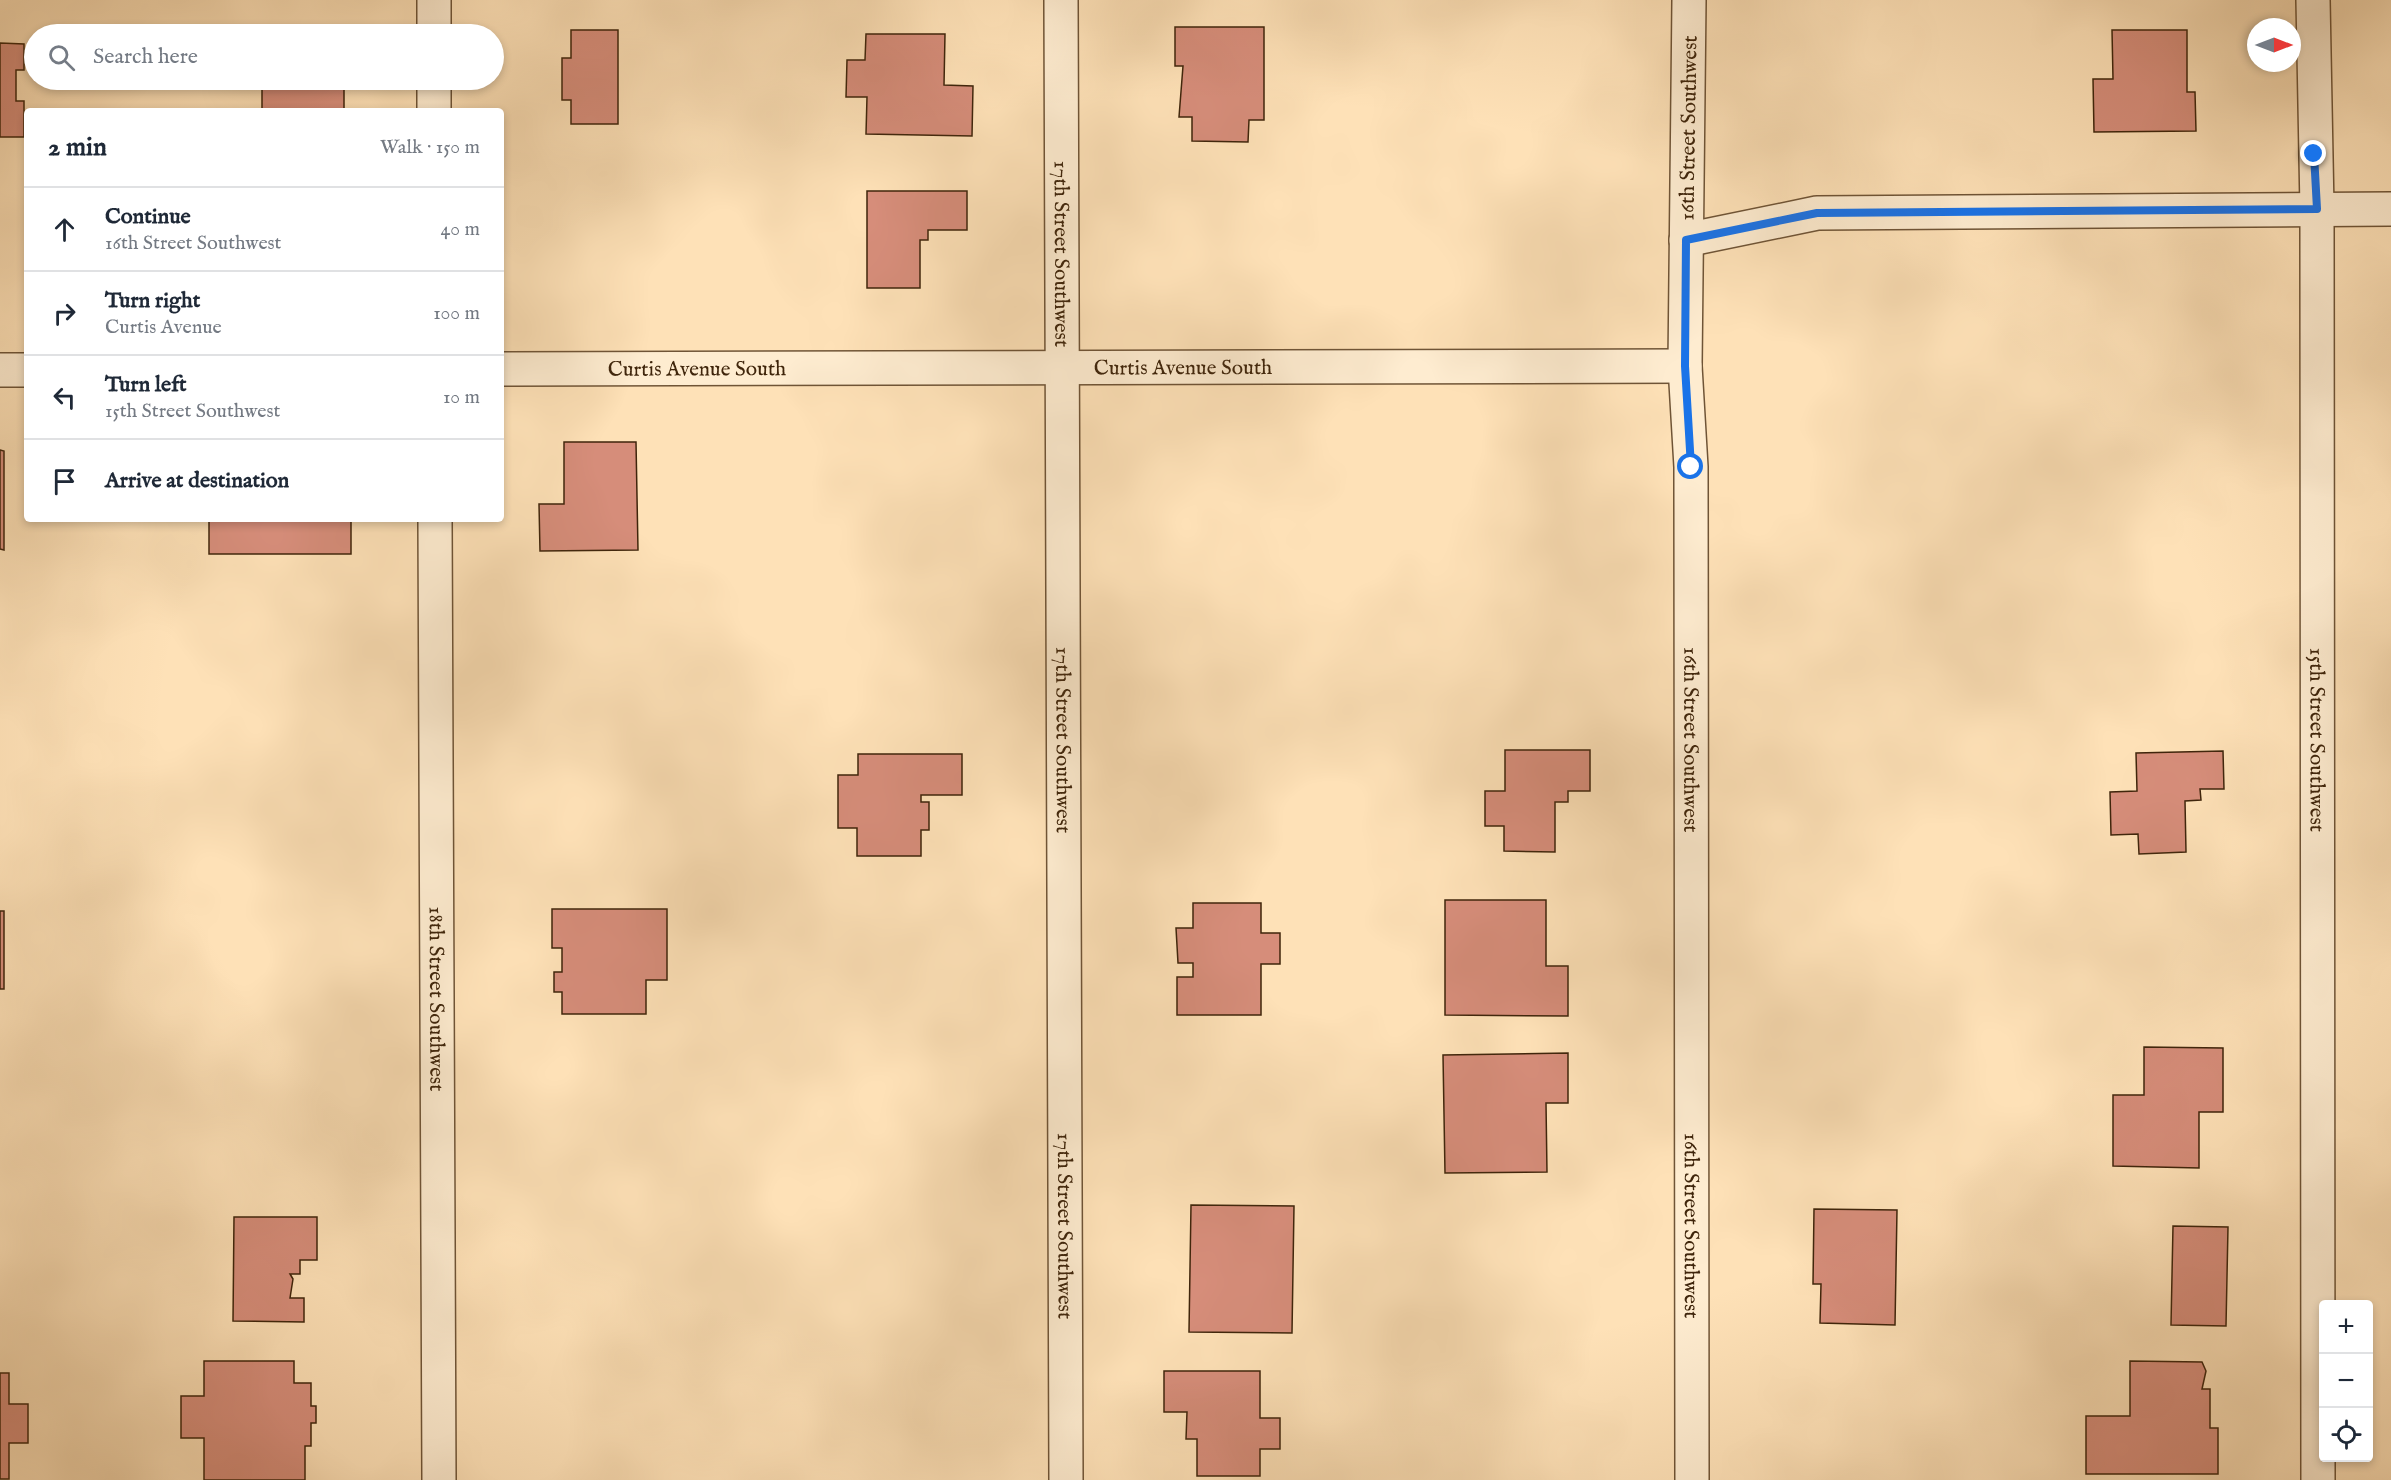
<!DOCTYPE html>
<meta charset="utf-8">
<style>
:root{--surface:#fff;--page:#f6f6f7;--text:#1f2937;--muted:#747a83;--line:#e0e1e3}
body{margin:0;font-family:"IM FELL English",serif;background:var(--page);color:var(--text)}
.controls{position:absolute;right:18px;bottom:18px;display:grid;overflow:hidden;border-radius:6px;box-shadow:0 3px 9px #0003}
.controls button{width:54px;height:54px;display:grid;place-items:center;padding:0;border:0;border-bottom:2px solid var(--line);background:var(--surface);color:var(--text);font:30px sans-serif}
.compass{position:absolute;left:2247px;top:18px;width:54px;height:54px;border-radius:50%;background:var(--surface);box-shadow:0 3px 9px #0003;rotate:90deg}
.stop{position:absolute;width:18px;height:18px;margin:-14px;border:4px solid #1a73e8;border-radius:50%;background:#fff}
.stop.end{background:#1a73e8;border-color:#fff;box-shadow:0 2px 6px #0008}
.list{margin:0;padding:0;list-style:none}
h2{display:flex;justify-content:space-between;align-items:center;height:78px;margin:0;padding:0 24px;font-size:26px}
h2 small{font-size:20px;font-weight:400;color:var(--muted)}
.list li{display:grid;grid-template-columns:39px 1fr auto;gap:18px;align-items:center;box-sizing:border-box;height:84px;padding:0 24px;border-top:2px solid var(--line)}
.list b{display:block;font-size:22px;white-space:nowrap}
.list p{margin:0;font-size:20px;white-space:nowrap;color:var(--muted)}
.list em{font-size:20px;font-style:normal;color:var(--muted)}
.icon{flex:none;width:33px;height:33px;fill:none;stroke:currentColor;stroke-width:2;stroke-linecap:round;stroke-linejoin:round}
.map{position:relative;flex:none;width:2391px;height:1480px;overflow:hidden}
.search{position:absolute;background:var(--surface);box-shadow:0 3px 9px #0003;left:24px;top:24px;width:480px;height:66px;display:flex;align-items:center;gap:15px;box-sizing:border-box;padding:0 21px;border-radius:33px;color:var(--muted);font-size:22px}
.panel{position:absolute;background:var(--surface);box-shadow:0 3px 9px #0003;left:24px;top:108px;width:480px;height:414px;border-radius:6px}
.map>svg:first-child{display:block}
.building{fill:#d68d7a;stroke:#3f250b;stroke-width:1.5}
.lines{fill:none;stroke-linecap:round;stroke-linejoin:round}
.minor-casing{stroke:#6f5436;stroke-width:36}
.minor{stroke:#feecd0;stroke-width:33}
.route{stroke:#1a73e8;stroke-width:8}
.labels{text-anchor:middle;stroke-width:4.5;stroke-linejoin:round;paint-order:stroke}
.street-label{font-size:21px;fill:#3f250b;stroke:#feecd0}
</style>
<div class="map">
<svg width="2391" height="1480" viewBox="0 0 2391 1480">
<rect width="100%" height="100%" fill="#fee1b7"/>
<filter id="stains"><feTurbulence type="fractalNoise" baseFrequency=".00333" numOctaves="4"/><feColorMatrix values="0 0 0 0 .2 0 0 0 0 .09 0 0 0 0 .02 0 0 0 .5 -.17"/></filter>
<radialGradient id="worn" r=".72"><stop offset=".6" stop-color="#630" stop-opacity="0"/><stop offset="1" stop-color="#630" stop-opacity=".3"/></radialGradient>
<path class="building" d="M 1175,27 L 1264,27 L 1264,120 L 1249,120 L 1248,142 L 1192,141 L 1192,117 L 1179,117 L 1183,66 L 1175,66 Z
M 571,30 L 618,30 L 618,124 L 571,124 L 571,100 L 562,100 L 562,58 L 571,58 Z
M 2112,30 L 2187,30 L 2187,92 L 2195,92 L 2196,131 L 2094,132 L 2093,79 L 2113,79 Z
M 866,34 L 945,34 L 944,85 L 973,86 L 972,136 L 866,134 L 867,97 L 846,97 L 847,60 L 865,60 Z
M 0,43 L 24,44 L 24,70 L 16,70 L 16,101 L 24,101 L 24,137 L 0,137 Z
M 262,80 L 344,80 L 344,111 L 262,111 Z
M 867,191 L 967,191 L 967,230 L 928,230 L 928,240 L 920,240 L 920,288 L 867,288 Z
M 564,442 L 636,442 L 638,550 L 540,551 L 539,504 L 564,504 Z
M 0,450 L 4,451 L 4,550 L 0,549 Z
M 209,519 L 351,519 L 351,554 L 209,554 Z
M 1505,750 L 1590,750 L 1590,791 L 1568,791 L 1568,802 L 1555,802 L 1555,852 L 1504,851 L 1504,826 L 1485,826 L 1485,791 L 1505,791 Z
M 2223,751 L 2224,789 L 2200,789 L 2201,800 L 2185,801 L 2186,852 L 2139,854 L 2138,834 L 2111,835 L 2110,792 L 2137,791 L 2136,753 Z
M 858,754 L 962,754 L 962,795 L 921,795 L 921,802 L 929,802 L 929,830 L 921,830 L 921,856 L 857,856 L 857,828 L 838,828 L 838,775 L 858,775 Z
M 1445,900 L 1546,900 L 1546,966 L 1568,966 L 1568,1016 L 1445,1015 Z
M 1193,903 L 1261,903 L 1261,933 L 1280,933 L 1280,964 L 1261,964 L 1261,1015 L 1177,1015 L 1177,977 L 1193,977 L 1193,963 L 1178,963 L 1176,928 L 1193,928 Z
M 552,909 L 667,909 L 667,980 L 646,980 L 646,1014 L 562,1014 L 562,992 L 554,992 L 554,972 L 562,972 L 562,948 L 552,948 Z
M 0,911 L 4,911 L 4,989 L 0,989 Z
M 2144,1047 L 2223,1048 L 2223,1112 L 2199,1112 L 2199,1168 L 2113,1166 L 2113,1095 L 2144,1095 Z
M 1568,1053 L 1568,1103 L 1546,1103 L 1547,1172 L 1445,1173 L 1443,1055 Z
M 1191,1205 L 1294,1206 L 1292,1333 L 1189,1332 Z
M 1814,1209 L 1897,1210 L 1895,1325 L 1820,1323 L 1821,1284 L 1813,1284 Z
M 234,1217 L 317,1217 L 317,1260 L 300,1260 L 300,1274 L 290,1274 L 293,1279 L 290,1298 L 304,1298 L 304,1322 L 233,1321 Z
M 2173,1226 L 2228,1227 L 2226,1326 L 2171,1325 Z
M 204,1361 L 294,1361 L 294,1383 L 311,1383 L 311,1406 L 316,1406 L 316,1423 L 311,1423 L 311,1446 L 305,1446 L 305,1480 L 204,1480 L 204,1438 L 181,1438 L 181,1396 L 204,1396 Z
M 2130,1361 L 2202,1362 L 2206,1371 L 2202,1389 L 2210,1389 L 2210,1428 L 2218,1428 L 2218,1474 L 2086,1474 L 2086,1416 L 2130,1416 Z
M 1164,1371 L 1260,1371 L 1260,1418 L 1280,1418 L 1280,1449 L 1260,1449 L 1260,1476 L 1197,1476 L 1197,1439 L 1186,1439 L 1187,1412 L 1164,1412 Z
M 0,1373 L 9,1373 L 9,1404 L 28,1404 L 28,1443 L 9,1443 L 9,1479 L 0,1479 Z"/>
<g class="lines">
<defs>
<g id="minor">
<path d="M 434,0 L 434,34"/>
<path id="s1" d="M 1061,0 L 1066,1480"/>
<path id="s2" d="M 1689,0 L 1685,366 L 1691,467 L 1692,1480"/>
<path id="s3" d="M 2313,0 L 2317,209 L 2318,1480"/>
<path d="M 434,80 L 434,111"/>
<path d="M 1686,240 L 1817,213 L 2391,209"/>
<path id="s4" d="M 501,369 L 1685,366"/>
<path d="M 0,370 L 27,370"/>
<path id="s5" d="M 435,519 L 439,1480"/>
</g>
</defs>
<use href="#minor" class="minor-casing"/>
<use href="#minor" class="minor"/>
</g>
<g class="lines">
<path class="route" d="M 1691,467 L 1685,366 L 1686,240 L 1817,213 L 2317,209 L 2314,154"/>
</g>
<g class="labels">
<g class="street-label">
<text transform="translate(1688 128) rotate(-89)" y="7">16th Street Southwest</text>
<text dy="7" stroke="none"><textPath href="#s1" startOffset="254">17th Street Southwest</textPath></text>
<text dy="7" stroke="none"><textPath href="#s4" startOffset="682">Curtis Avenue South</textPath></text>
<text dy="7" stroke="none"><textPath href="#s4" startOffset="196">Curtis Avenue South</textPath></text>
<text dy="7" stroke="none"><textPath href="#s1" startOffset="740">17th Street Southwest</textPath></text>
<text dy="7" stroke="none"><textPath href="#s2" startOffset="740">16th Street Southwest</textPath></text>
<text dy="7" stroke="none"><textPath href="#s3" startOffset="740">15th Street Southwest</textPath></text>
<text dy="7" stroke="none"><textPath href="#s5" startOffset="480">18th Street Southwest</textPath></text>
<text dy="7" stroke="none"><textPath href="#s1" startOffset="1226">17th Street Southwest</textPath></text>
<text dy="7" stroke="none"><textPath href="#s2" startOffset="1226">16th Street Southwest</textPath></text>
</g>
</g>
<rect width="100%" height="100%" filter="url(#stains)"/>
<rect width="100%" height="100%" fill="url(#worn)"/>
</svg>
<div class="controls">
<button>+</button>
<button>−</button>
<button><svg class="icon" aria-label="locate" viewBox="0 0 24 24"><circle cx="12" cy="12" r="6"/><path d="M12 2v4M12 18v4M2 12h4M18 12h4"/></svg></button>
</div>
<svg class="compass" viewBox="-18 -18 36 36"><path d="M0-13l5 13h-10z" fill="#e53935"/><path d="M0 13l5-13h-10z" fill="#747a83"/></svg>
<div class="stop" style="left:1691px;top:467px"></div>
<div class="stop end" style="left:2314px;top:154px"></div>
<div class="search"><svg class="icon" aria-label="search" viewBox="0 0 24 24"><circle cx="10" cy="10" r="6"/><path d="M15 15l6 6"/></svg>Search here</div>
<section class="panel">
<h2>2 min<small>Walk · 150 m</small></h2>
<ul class="list">
<li><svg class="icon" aria-label="ahead" viewBox="0 0 24 24"><path d="M12 20V5M6 11l6-6 6 6"/></svg><div><b>Continue</b><p>16th Street Southwest</p></div><em>40 m</em></li>
<li><svg class="icon" aria-label="right" viewBox="0 0 24 24"><path d="M7 20v-9h11M14 6l5 5-5 5"/></svg><div><b>Turn right</b><p>Curtis Avenue</p></div><em>100 m</em></li>
<li><svg class="icon" aria-label="left" viewBox="0 0 24 24"><path d="M17 20v-9H6M10 6l-5 5 5 5"/></svg><div><b>Turn left</b><p>15th Street Southwest</p></div><em>10 m</em></li>
<li><svg class="icon" aria-label="arrive" viewBox="0 0 24 24"><path d="M6 21V4h12l-3 4 3 4H6"/></svg><div><b>Arrive at destination</b></div></li>
</ul>
</section>
</div>
